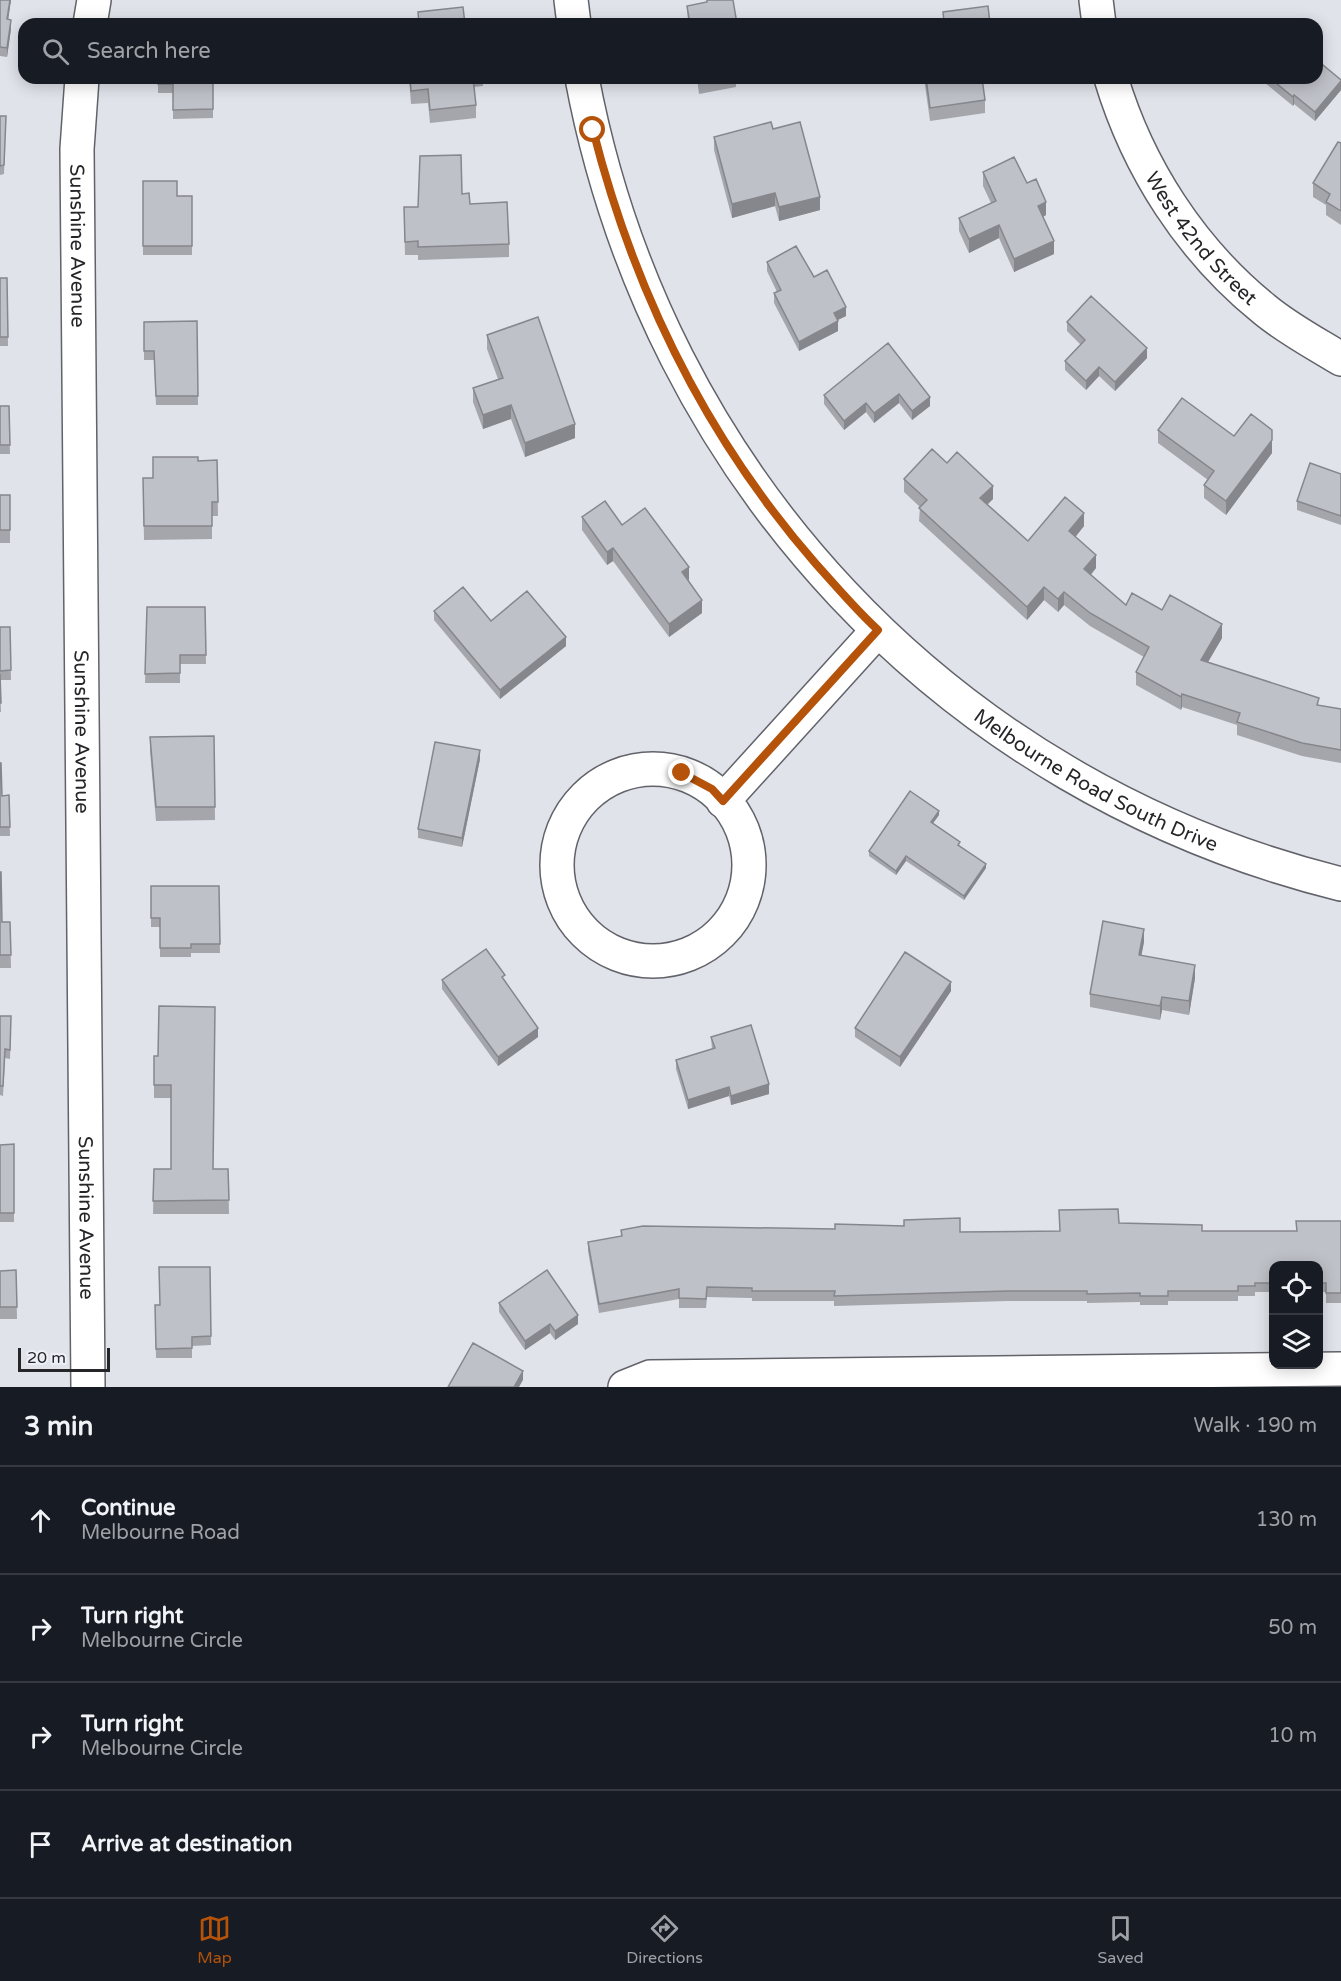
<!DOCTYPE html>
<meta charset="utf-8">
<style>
:root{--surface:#171b24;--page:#242831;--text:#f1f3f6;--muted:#9ea1a6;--line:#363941;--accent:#b45309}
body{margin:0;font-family:"Varela Round",sans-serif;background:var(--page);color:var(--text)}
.controls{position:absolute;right:18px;bottom:18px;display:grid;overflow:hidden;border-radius:12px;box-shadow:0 3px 15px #0003}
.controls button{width:54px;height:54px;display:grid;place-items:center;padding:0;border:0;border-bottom:2px solid var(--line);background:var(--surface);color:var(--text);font:30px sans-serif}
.scale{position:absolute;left:18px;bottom:15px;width:92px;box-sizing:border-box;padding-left:6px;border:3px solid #262629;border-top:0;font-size:16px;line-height:21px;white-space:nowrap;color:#262629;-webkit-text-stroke:4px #eef0f8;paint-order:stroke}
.stop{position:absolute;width:18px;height:18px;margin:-14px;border:4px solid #b45309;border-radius:50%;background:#fff}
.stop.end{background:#b45309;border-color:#fff;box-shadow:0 2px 6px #0008}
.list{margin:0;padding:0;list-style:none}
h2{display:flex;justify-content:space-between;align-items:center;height:78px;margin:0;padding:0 24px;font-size:26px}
h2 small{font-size:20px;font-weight:400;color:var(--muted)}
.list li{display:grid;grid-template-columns:39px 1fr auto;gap:18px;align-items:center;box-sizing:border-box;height:108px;padding:0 24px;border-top:2px solid var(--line)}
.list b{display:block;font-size:22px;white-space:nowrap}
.list p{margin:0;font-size:20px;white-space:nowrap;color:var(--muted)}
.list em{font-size:20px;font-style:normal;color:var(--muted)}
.icon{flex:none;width:33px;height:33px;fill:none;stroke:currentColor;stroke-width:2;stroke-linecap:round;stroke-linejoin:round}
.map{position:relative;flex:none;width:1341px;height:1387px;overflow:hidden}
.search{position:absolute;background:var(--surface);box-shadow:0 3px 15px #0003;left:18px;right:18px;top:18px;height:66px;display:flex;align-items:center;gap:15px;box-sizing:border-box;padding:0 21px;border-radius:18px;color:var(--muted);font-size:22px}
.sheet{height:510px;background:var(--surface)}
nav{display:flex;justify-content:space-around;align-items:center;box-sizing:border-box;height:84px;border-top:2px solid var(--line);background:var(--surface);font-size:16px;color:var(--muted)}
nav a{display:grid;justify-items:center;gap:3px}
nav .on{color:var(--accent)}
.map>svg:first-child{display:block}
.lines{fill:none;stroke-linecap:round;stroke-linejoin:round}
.minor-casing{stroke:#62636a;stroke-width:36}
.minor{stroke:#fff;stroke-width:33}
.wall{fill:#a4a6ac}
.shaded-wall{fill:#86878c}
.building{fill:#bfc1c8;stroke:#86878c;stroke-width:1.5}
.route{stroke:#b45309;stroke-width:8}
.labels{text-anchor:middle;stroke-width:4.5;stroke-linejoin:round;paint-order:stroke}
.street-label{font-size:20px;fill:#262629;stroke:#eef0f8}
</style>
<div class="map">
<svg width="1341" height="1387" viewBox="0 0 1341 1387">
<rect width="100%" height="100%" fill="#e0e3ea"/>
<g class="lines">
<defs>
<g id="minor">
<path d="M 571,0 L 574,24"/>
<path d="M 1096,0 L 1099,24"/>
<path d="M 90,24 L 94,0"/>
<path id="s1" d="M 82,78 L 77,149 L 88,1387"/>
<path id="s2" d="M 582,78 C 657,476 949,787 1341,884"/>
<path id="s3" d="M 1111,78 C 1138,168 1191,250 1264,309 C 1288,329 1315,343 1341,359"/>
<circle cx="653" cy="865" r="96"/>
<path d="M 723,801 L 878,630"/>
<path d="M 625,1387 L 650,1377 L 1341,1369"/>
</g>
</defs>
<use href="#minor" class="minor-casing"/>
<use href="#minor" class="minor"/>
</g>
<path class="wall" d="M 0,0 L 11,0 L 8,19 L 11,29 L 7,57 L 0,56 Z
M 707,2 L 737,24 L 688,24 L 687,6 Z
M 158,78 L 213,78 L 213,118 L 173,119 L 173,93 L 158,93 Z
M 409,78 L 483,78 L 483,86 L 474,87 L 476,105 L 476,118 L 430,123 L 428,103 L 411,104 Z
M 697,78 L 736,78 L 736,87 L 699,94 Z
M 924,78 L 982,78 L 985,100 L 985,113 L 930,121 Z
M 1259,78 L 1317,78 L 1341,80 L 1341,90 L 1315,121 L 1294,104 L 1293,106 Z
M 0,116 L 6,116 L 4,174 L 0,175 Z
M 773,129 L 820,210 L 779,221 L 775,206 L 732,218 L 714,150 L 714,137 Z
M 1341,143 L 1341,225 L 1326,215 L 1326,205 L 1313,197 L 1313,183 Z
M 983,172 L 1027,183 L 1046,215 L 1043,217 L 1054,254 L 1014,272 L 999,238 L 969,253 L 959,231 L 959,218 L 991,203 L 983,186 Z
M 143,181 L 177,196 L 192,196 L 192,255 L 143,255 Z
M 462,194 L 470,204 L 509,244 L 509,257 L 418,260 L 418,255 L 405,255 L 404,207 L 418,207 Z
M 767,262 L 814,277 L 846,316 L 837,320 L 838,331 L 799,351 L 774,303 L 774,293 L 777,292 L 767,271 Z
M 0,278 L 7,278 L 8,346 L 0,346 Z
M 197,321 L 198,405 L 156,405 L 154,360 L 144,360 L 144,322 Z
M 1067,322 L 1147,358 L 1115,391 L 1099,376 L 1086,390 L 1065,370 L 1065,361 L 1081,345 L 1067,331 Z
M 487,335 L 575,438 L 525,457 L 511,419 L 483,429 L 473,402 L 473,388 L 498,379 L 487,349 Z
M 888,343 L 930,406 L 912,420 L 899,403 L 874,423 L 866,412 L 844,430 L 824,404 L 824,395 Z
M 0,406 L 9,406 L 10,454 L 0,454 Z
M 1158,430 L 1234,436 L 1272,453 L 1226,515 L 1204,498 L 1204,485 L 1208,480 L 1158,443 Z
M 217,460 L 218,516 L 212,516 L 212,539 L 144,540 L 143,478 L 153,478 L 198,461 Z
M 947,463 L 993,499 L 987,504 L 1028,541 L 1084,526 L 1075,537 L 1096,568 L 1091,575 L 1126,605 L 1162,610 L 1222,638 L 1208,662 L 1319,705 L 1341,709 L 1341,763 L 1302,756 L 1237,735 L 1237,725 L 1182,707 L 1181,710 L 1136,685 L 1136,672 L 1144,657 L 1090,626 L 1064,605 L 1058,612 L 1044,600 L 1027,620 L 919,521 L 920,507 L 904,492 L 904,479 Z
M 1341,474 L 1341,525 L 1297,510 L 1297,501 Z
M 0,495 L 10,495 L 10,543 L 0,543 Z
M 582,517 L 622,525 L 689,581 L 702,613 L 669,637 L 613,561 L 607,565 L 582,530 Z
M 147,607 L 205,607 L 206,664 L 180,664 L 180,683 L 145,683 Z
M 434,611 L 491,621 L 566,646 L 500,699 L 434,620 Z
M 0,627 L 10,627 L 11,680 L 0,680 L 1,712 L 0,712 Z
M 214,736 L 215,820 L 156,821 L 150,751 L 150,737 Z
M 480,759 L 462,847 L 418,838 L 418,829 Z
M 0,763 L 2,796 L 9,795 L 10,836 L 0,836 Z
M 939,815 L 933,823 L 986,868 L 964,900 L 906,861 L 896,875 L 869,856 L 869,851 Z
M 0,872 L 2,922 L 10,922 L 11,968 L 0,968 Z
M 151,886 L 219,886 L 220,953 L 191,953 L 191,957 L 160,957 L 160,927 L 151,927 Z
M 1144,942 L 1141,955 L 1195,978 L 1189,1015 L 1162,1010 L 1160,1020 L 1090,1007 L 1090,994 Z
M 442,980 L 538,1037 L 498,1066 L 442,989 Z
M 951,991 L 900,1067 L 855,1037 L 855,1028 Z
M 0,1016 L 11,1016 L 10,1059 L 5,1058 L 3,1096 L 0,1095 Z
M 711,1037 L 769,1094 L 731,1105 L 729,1096 L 688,1109 L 676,1069 L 676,1060 L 712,1049 Z
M 154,1056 L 158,1056 L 213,1169 L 228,1169 L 229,1214 L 153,1214 L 154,1169 L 171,1169 L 171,1098 L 154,1098 Z
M 14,1144 L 14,1222 L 0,1222 L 0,1145 Z
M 1341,1221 L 1341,1303 L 1326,1303 L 1326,1292 L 1318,1292 L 1318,1266 L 1274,1266 L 1274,1292 L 1255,1292 L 1255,1296 L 1238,1296 L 1238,1301 L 1168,1301 L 1168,1305 L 1140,1305 L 1140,1302 L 1087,1303 L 1087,1301 L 1008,1301 L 834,1306 L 834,1301 L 752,1301 L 752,1298 L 707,1297 L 706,1308 L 679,1308 L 679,1299 L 599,1313 L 588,1251 L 588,1242 L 621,1236 L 621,1230 L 960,1232 L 1059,1231 L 1119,1223 L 1202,1231 L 1296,1231 Z
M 210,1267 L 211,1345 L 192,1346 L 192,1358 L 156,1358 L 155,1305 L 159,1305 Z
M 16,1270 L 17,1319 L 0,1319 L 0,1271 Z
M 499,1303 L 578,1324 L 555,1340 L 550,1333 L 525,1350 L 499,1312 Z"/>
<path class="shaded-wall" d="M 10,0 L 11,0 L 7,28 L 7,19 Z
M 11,20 L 11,29 L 7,57 L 7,48 Z
M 1341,81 L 1341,90 L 1315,121 L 1315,112 Z
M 1294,95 L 1294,104 L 1293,106 L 1293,97 Z
M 775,193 L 775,206 L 732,218 L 732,204 Z
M 820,197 L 820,210 L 779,221 L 779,207 Z
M 1046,202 L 1046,215 L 1038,219 L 1038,206 Z
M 999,225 L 999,238 L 969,253 L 969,239 Z
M 1054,241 L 1054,254 L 1014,272 L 1014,259 Z
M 846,307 L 846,316 L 834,322 L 834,313 Z
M 838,321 L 838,331 L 799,351 L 799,342 Z
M 1147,348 L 1147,358 L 1115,391 L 1115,382 Z
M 1099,367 L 1099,376 L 1086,390 L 1086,381 Z
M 899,394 L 899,403 L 874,423 L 874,413 Z
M 930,397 L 930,406 L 912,420 L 912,411 Z
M 866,403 L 866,412 L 844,430 L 844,421 Z
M 511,405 L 511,419 L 483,429 L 483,415 Z
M 575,424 L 575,438 L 525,457 L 525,443 Z
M 1272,440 L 1272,453 L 1226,515 L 1226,501 Z
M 993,486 L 993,499 L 980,512 L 980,498 Z
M 1084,513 L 1084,526 L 1069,545 L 1069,531 Z
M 613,548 L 613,561 L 607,565 L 607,552 Z
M 1096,555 L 1096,568 L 1084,582 L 1084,569 Z
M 689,567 L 689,581 L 682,572 Z
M 1044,587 L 1044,600 L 1027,620 L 1027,607 Z
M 1064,592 L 1064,605 L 1058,612 L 1058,599 Z
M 702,600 L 702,613 L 669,637 L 669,624 Z
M 1222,624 L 1222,638 L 1201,674 L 1201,660 Z
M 566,637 L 566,646 L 500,699 L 500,690 Z
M 1182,694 L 1182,707 L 1181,710 L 1181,697 Z
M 480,750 L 480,759 L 462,847 L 462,838 Z
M 939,811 L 939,815 L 931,826 L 931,822 Z
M 906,856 L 906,861 L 896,875 L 896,871 Z
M 986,864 L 986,868 L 964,900 L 964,896 Z
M 1144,929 L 1144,942 L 1139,968 L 1139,955 Z
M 1195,965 L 1195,978 L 1189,1015 L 1189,1001 Z
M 951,982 L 951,991 L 900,1067 L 900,1057 Z
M 1162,997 L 1162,1010 L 1160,1020 L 1160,1006 Z
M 538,1028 L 538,1037 L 498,1066 L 498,1057 Z
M 769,1084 L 769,1094 L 731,1105 L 731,1096 Z
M 729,1087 L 729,1096 L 688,1109 L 688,1100 Z
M 578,1315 L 578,1324 L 555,1340 L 555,1331 Z
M 550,1324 L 550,1333 L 525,1350 L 525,1341 Z
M 523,1371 L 523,1380 L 519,1387 L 514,1387 Z"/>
<path class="building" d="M 0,0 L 10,0 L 7,19 L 11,20 L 7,48 L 0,47 Z
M 707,0 L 733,0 L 737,24 L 690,24 L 687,6 L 707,2 Z
M 988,6 L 990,24 L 929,24 L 944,22 L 943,12 Z
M 463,7 L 465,24 L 419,24 L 418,12 Z
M 1317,60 L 1341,80 L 1341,81 L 1315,112 L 1294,95 L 1293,97 L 1270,78 L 1317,78 Z
M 158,78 L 213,78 L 213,109 L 173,110 L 173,84 L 158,84 Z
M 410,78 L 473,78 L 476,105 L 430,110 L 428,89 L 411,91 Z
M 699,78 L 719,78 L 699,82 Z
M 926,78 L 982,78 L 985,100 L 930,108 Z
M 0,116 L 6,116 L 4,165 L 0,166 Z
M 771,122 L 773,129 L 800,122 L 820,197 L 779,207 L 775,193 L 732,204 L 714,137 Z
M 1338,142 L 1341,143 L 1341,211 L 1326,202 L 1330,194 L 1313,183 Z
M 461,155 L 462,194 L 469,193 L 470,204 L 507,202 L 509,244 L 418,247 L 418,241 L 405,242 L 404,207 L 418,207 L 420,156 Z
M 1014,157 L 1027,183 L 1036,179 L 1046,202 L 1038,206 L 1054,241 L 1014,259 L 999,225 L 969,239 L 959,218 L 996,201 L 983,172 Z
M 143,181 L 177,181 L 177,196 L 192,196 L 192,246 L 143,246 Z
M 796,246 L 814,277 L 827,270 L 846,307 L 834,313 L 838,321 L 799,342 L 774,293 L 781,290 L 767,262 Z
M 0,278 L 7,278 L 8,337 L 0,337 Z
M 1091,296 L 1147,348 L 1115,382 L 1099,367 L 1086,381 L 1065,361 L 1085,340 L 1067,322 Z
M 538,317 L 575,424 L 525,443 L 511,405 L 483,415 L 473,388 L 503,378 L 487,335 Z
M 197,321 L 198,396 L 156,396 L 154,351 L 144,351 L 144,322 Z
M 888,343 L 930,397 L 912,411 L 899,394 L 874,413 L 866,403 L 844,421 L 824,395 Z
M 1182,398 L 1234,436 L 1251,414 L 1272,430 L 1272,440 L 1226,501 L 1204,485 L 1214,471 L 1158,430 Z
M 0,406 L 9,406 L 10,445 L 0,445 Z
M 932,449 L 947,463 L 957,452 L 993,486 L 980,498 L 1028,541 L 1065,497 L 1084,513 L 1069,531 L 1096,555 L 1084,569 L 1126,605 L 1132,593 L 1162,610 L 1170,595 L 1222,624 L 1201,660 L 1319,698 L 1317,705 L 1341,709 L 1341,750 L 1302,743 L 1237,722 L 1240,713 L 1182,694 L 1181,697 L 1136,672 L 1149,647 L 1090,613 L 1064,592 L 1058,599 L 1044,587 L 1027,607 L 919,508 L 927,500 L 904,479 Z
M 153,457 L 198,457 L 198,461 L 217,460 L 218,502 L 212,502 L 212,526 L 144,526 L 143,478 L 153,478 Z
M 1310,463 L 1341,474 L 1341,516 L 1297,501 Z
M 0,495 L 10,495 L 10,530 L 0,530 Z
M 605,501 L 622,525 L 645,508 L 689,567 L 682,572 L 702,600 L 669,624 L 613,548 L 607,552 L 582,517 Z
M 463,587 L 491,621 L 527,591 L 566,637 L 500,690 L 434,611 Z
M 147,607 L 205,607 L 206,655 L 180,655 L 180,673 L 145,674 Z
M 0,627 L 10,627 L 11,670 L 0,671 Z
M 0,674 L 1,703 L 0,703 Z
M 214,736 L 215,807 L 156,807 L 150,737 Z
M 435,742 L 480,750 L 462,838 L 418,829 Z
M 0,763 L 1,763 L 2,796 L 9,795 L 10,827 L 0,827 Z
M 910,791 L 939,811 L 931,822 L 960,842 L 958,845 L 986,864 L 964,896 L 906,856 L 896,871 L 869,851 Z
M 0,872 L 1,872 L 2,922 L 10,922 L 11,955 L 0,955 Z
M 151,886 L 219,886 L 220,944 L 191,944 L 191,948 L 160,948 L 160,918 L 151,918 Z
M 1103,921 L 1144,929 L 1139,955 L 1195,965 L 1189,1001 L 1162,997 L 1160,1006 L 1090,994 Z
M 486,949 L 505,975 L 502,977 L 538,1028 L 498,1057 L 442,980 Z
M 905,952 L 951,982 L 900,1057 L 855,1028 Z
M 159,1006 L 215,1007 L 213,1169 L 228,1169 L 229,1200 L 153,1201 L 154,1169 L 171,1169 L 171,1085 L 154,1085 L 154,1056 L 158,1056 Z
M 0,1016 L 11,1016 L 10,1050 L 5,1049 L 3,1086 L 0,1086 Z
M 751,1025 L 769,1084 L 731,1096 L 729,1087 L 688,1100 L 676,1060 L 715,1048 L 711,1037 Z
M 14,1144 L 14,1213 L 0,1213 L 0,1145 Z
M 1118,1209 L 1119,1223 L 1202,1225 L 1202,1231 L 1297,1231 L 1296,1221 L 1341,1221 L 1341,1293 L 1326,1293 L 1326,1283 L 1318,1283 L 1318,1266 L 1274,1266 L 1274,1283 L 1255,1283 L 1255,1286 L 1238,1286 L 1238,1291 L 1168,1291 L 1168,1296 L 1140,1296 L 1140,1293 L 1087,1294 L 1087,1291 L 1008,1291 L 834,1296 L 835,1291 L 752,1291 L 752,1288 L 707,1287 L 706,1299 L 679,1298 L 679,1289 L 599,1304 L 588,1242 L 622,1236 L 621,1230 L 643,1226 L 835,1229 L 835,1224 L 904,1226 L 904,1220 L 960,1218 L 960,1232 L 1060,1231 L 1059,1210 Z
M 159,1267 L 210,1267 L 211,1336 L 192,1337 L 192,1348 L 156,1349 L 155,1305 L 160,1305 Z
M 16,1270 L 17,1307 L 0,1307 L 0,1271 Z
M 547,1270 L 578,1315 L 555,1331 L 550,1324 L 525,1341 L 499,1303 Z
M 473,1343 L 523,1371 L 514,1387 L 448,1387 Z"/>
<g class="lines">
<path class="route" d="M 593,130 C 634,291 706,438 816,564 C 836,586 856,610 878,630 L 723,801 L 712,789 L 682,773"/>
</g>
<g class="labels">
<g class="street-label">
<text dy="7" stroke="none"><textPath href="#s3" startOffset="186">West 42nd Street</textPath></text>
<text dy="7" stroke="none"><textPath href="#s1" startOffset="168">Sunshine Avenue</textPath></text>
<text dy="7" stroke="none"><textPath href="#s1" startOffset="654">Sunshine Avenue</textPath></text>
<text dy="7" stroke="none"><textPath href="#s2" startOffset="903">Melbourne Road South Drive</textPath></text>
<text dy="7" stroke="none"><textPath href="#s1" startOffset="1140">Sunshine Avenue</textPath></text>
</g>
</g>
</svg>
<div class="controls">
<button><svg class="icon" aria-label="locate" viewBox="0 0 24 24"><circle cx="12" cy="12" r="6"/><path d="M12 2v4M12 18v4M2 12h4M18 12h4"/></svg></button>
<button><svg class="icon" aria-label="layers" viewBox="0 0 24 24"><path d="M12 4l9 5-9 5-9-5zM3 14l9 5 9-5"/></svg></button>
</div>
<div class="scale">20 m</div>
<div class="stop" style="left:593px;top:130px"></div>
<div class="stop end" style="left:682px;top:773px"></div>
<div class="search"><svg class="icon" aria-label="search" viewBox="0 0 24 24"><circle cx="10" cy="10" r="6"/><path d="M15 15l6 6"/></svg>Search here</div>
</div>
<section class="sheet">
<h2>3 min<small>Walk · 190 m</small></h2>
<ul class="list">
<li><svg class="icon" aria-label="ahead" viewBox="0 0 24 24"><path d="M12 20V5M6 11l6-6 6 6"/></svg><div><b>Continue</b><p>Melbourne Road</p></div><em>130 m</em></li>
<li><svg class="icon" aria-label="right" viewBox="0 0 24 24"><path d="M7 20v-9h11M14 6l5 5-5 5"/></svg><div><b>Turn right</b><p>Melbourne Circle</p></div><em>50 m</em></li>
<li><svg class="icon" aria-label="right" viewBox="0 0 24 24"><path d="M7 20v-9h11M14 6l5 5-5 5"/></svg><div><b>Turn right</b><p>Melbourne Circle</p></div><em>10 m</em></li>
<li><svg class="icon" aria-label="arrive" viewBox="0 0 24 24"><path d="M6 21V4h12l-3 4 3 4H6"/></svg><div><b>Arrive at destination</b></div></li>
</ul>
</section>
<nav>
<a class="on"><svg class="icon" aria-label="map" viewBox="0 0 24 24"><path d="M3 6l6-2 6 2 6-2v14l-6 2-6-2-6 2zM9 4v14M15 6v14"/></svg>Map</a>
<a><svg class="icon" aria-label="directions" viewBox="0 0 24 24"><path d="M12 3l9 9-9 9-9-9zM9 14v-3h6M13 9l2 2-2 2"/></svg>Directions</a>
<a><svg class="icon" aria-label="saved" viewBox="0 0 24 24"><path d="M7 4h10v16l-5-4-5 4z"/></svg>Saved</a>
</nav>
